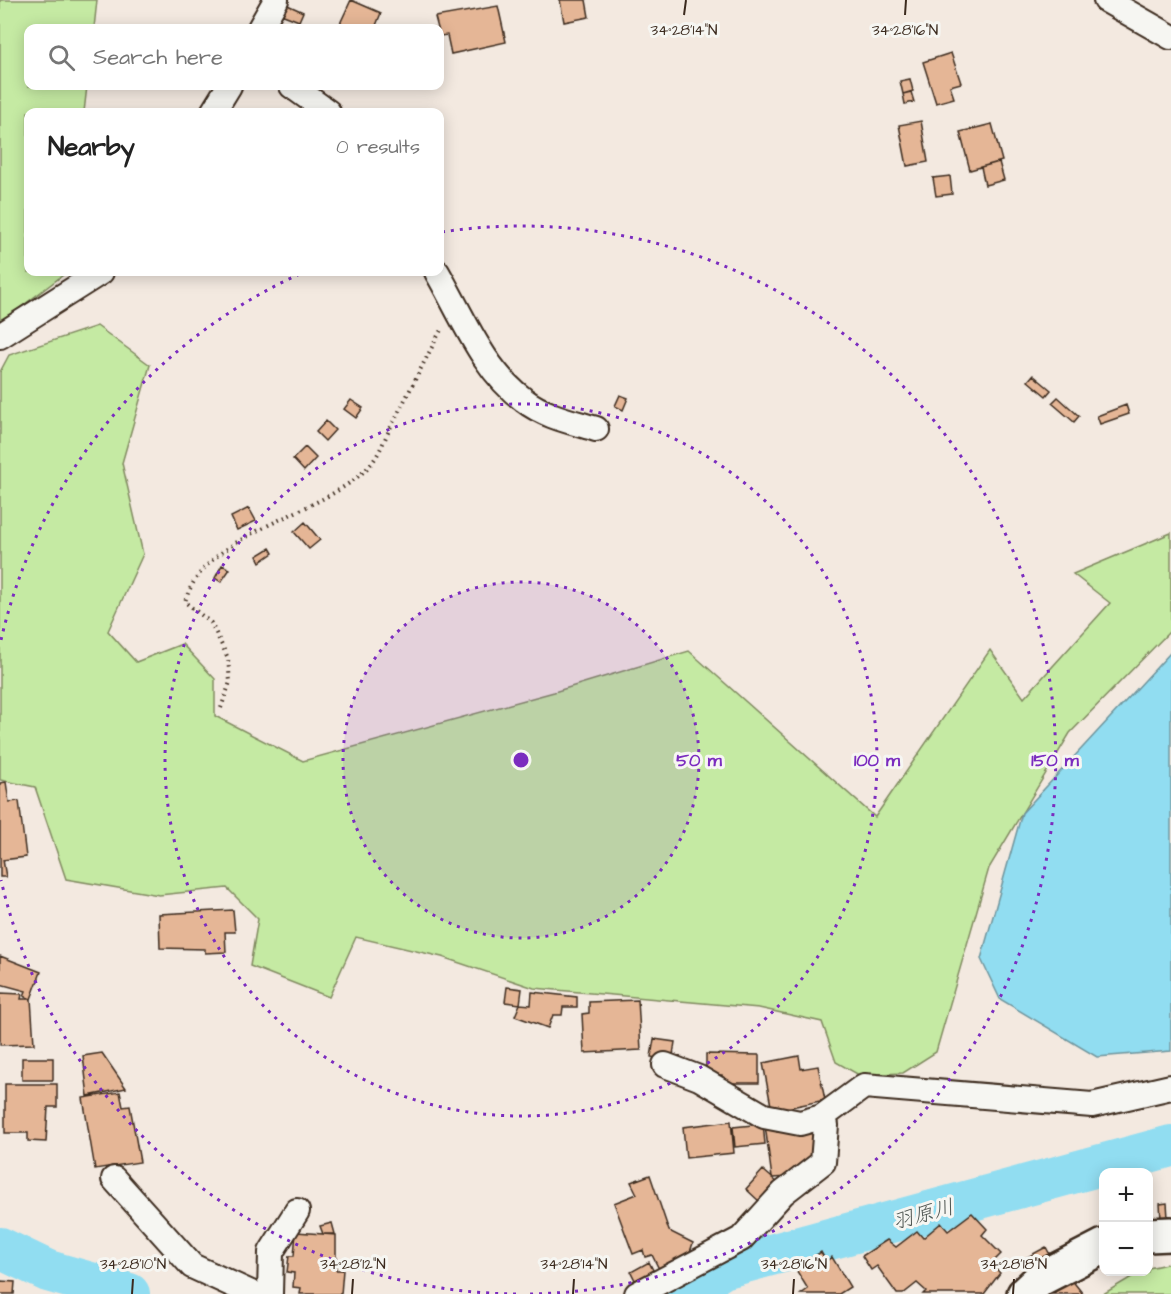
<!DOCTYPE html>
<meta charset="utf-8">
<style>
:root{--surface:#fff;--page:#f6f6f6;--text:#222;--muted:#767676;--line:#e0e0e0}
body{margin:0;font-family:"Architects Daughter","Klee One",sans-serif;background:var(--page);color:var(--text)}
.controls{position:absolute;right:18px;bottom:18px;display:grid;overflow:hidden;border-radius:12px;box-shadow:0 3px 15px #0003}
.controls button{width:54px;height:54px;display:grid;place-items:center;padding:0;border:0;border-bottom:2px solid var(--line);background:var(--surface);color:var(--text);font:30px sans-serif}
.list{margin:0;padding:0;list-style:none}
h2{display:flex;justify-content:space-between;align-items:center;height:78px;margin:0;padding:0 24px;font-size:26px}
h2 small{font-size:20px;font-weight:400;color:var(--muted)}
.icon{flex:none;width:33px;height:33px;fill:none;stroke:currentColor;stroke-width:2;stroke-linecap:round;stroke-linejoin:round}
.map{position:relative;flex:none;width:1171px;height:1294px;overflow:hidden}
.search{position:absolute;background:var(--surface);box-shadow:0 3px 15px #0003;left:24px;top:24px;width:420px;height:66px;display:flex;align-items:center;gap:15px;box-sizing:border-box;padding:0 21px;border-radius:12px;color:var(--muted);font-size:22px}
.panel{position:absolute;background:var(--surface);box-shadow:0 3px 15px #0003;left:24px;top:108px;width:420px;height:168px;border-radius:12px}
.map>svg:first-child{display:block}
.green{fill:#c5eaa3;stroke:#808a60;stroke-width:1.5}
.water{fill:#91ddf1;stroke:#6f959d;stroke-width:1.5}
.lines{fill:none;stroke-linecap:round;stroke-linejoin:round}
.river{stroke:#91ddf1;stroke-width:42}
.building{fill:#e5b696;stroke:#3b2a1e;stroke-width:1.5}
.minor-casing{stroke:#3b2a1e;stroke-width:28}
.secondary-casing{stroke:#3b2a1e;stroke-width:38}
.path{stroke:#3b2a1e;stroke-width:4;stroke-dasharray:1.5 4.5;stroke-linecap:butt}
.minor{stroke:#f6f6f2;stroke-width:24}
.secondary{stroke:#f6f6f2;stroke-width:33}
.ticks{fill:none;stroke:#3b2a1e;stroke-width:2}
.ring{fill:none;stroke:#7b2cbf;stroke-width:3;stroke-dasharray:3 6}
.labels{text-anchor:middle;stroke-width:6;stroke-linejoin:round;paint-order:stroke}
.water-label{font-size:21px;font-style:italic;fill:#505753;stroke:#f6f6f2}
.ticks-label{font-size:15px;text-anchor:middle;fill:#3b2a1e;stroke:#f6f6f2;stroke-width:6;stroke-linejoin:round;paint-order:stroke}
.centre{fill:#7b2cbf;stroke:#f6f6f2;stroke-width:3}
.ring-label{font-size:18px;text-anchor:middle;font-weight:bold;fill:#7b2cbf;stroke:#f6f6f2;stroke-width:6;stroke-linejoin:round;paint-order:stroke}
</style>
<div class="map">
<svg width="1171" height="1294" viewBox="0 0 1171 1294">
<rect width="100%" height="100%" fill="#f3e9e0"/>
<filter id="ink" filterUnits="userSpaceOnUse"><feTurbulence type="fractalNoise" baseFrequency=".0167" numOctaves="2"/><feDisplacementMap in="SourceGraphic" scale="12" xChannelSelector="R" yChannelSelector="G"/><feConvolveMatrix kernelMatrix="1 2 1 2 8 2 1 2 1" color-interpolation-filters="sRGB"/></filter>
<g filter="url(#ink)">
<path class="green" d="M 0,0 L 97,0 L 94,28 L 28,28 L 28,86 L 87,86 L 84,112 L 28,112 L 28,272 L 67,272 L 0,323 Z
M 97,326 L 150,365 L 122,463 L 143,554 L 108,631 L 136,662 L 182,644 L 215,679 L 215,716 L 303,761 L 554,692 L 689,651 L 875,817 L 990,650 L 1024,698 L 1110,603 L 1073,574 L 1171,533 L 1171,630 L 1070,733 L 989,868 L 936,1052 L 903,1073 L 859,1075 L 836,1062 L 822,1022 L 759,1008 L 534,988 L 442,957 L 356,937 L 329,997 L 250,966 L 258,919 L 227,888 L 159,895 L 66,879 L 35,787 L 0,780 L 0,372 L 9,355 Z
M 1171,1263 L 1171,1294 L 1103,1294 L 1140,1272 L 1148,1272 L 1149,1268 Z"/>
<path class="water" d="M 1171,652 L 1171,1051 L 1097,1057 L 1000,999 L 981,959 L 1022,813 Z"/>
<g class="lines">
<path class="river" d="M 0,1248 L 48,1271 L 129,1294
M 681,1294 L 723,1268 L 1171,1146"/>
</g>
<path class="building" d="M 351,0 L 381,13 L 375,28 L 338,28 Z
M 560,0 L 586,0 L 589,17 L 564,22 Z
M 283,3 L 303,12 L 299,21 L 281,14 L 279,19 L 275,18 Z
M 498,6 L 506,42 L 451,54 L 447,35 L 440,36 L 435,17 Z
M 951,53 L 961,83 L 950,86 L 954,98 L 936,103 L 923,62 Z
M 910,79 L 913,91 L 903,94 L 900,81 Z
M 911,92 L 914,102 L 905,104 L 903,94 Z
M 921,121 L 928,162 L 907,166 L 899,125 Z
M 992,124 L 1002,161 L 970,170 L 960,132 Z
M 999,162 L 1004,180 L 985,185 L 981,167 Z
M 950,176 L 952,194 L 936,196 L 933,178 Z
M 1033,375 L 1051,390 L 1046,396 L 1028,381 Z
M 620,395 L 628,398 L 623,410 L 615,406 Z
M 1058,397 L 1079,416 L 1074,422 L 1052,403 Z
M 351,400 L 363,408 L 356,418 L 344,409 Z
M 1126,405 L 1129,414 L 1100,424 L 1097,416 Z
M 326,421 L 335,430 L 325,441 L 316,432 Z
M 305,447 L 316,458 L 304,471 L 293,459 Z
M 249,508 L 256,521 L 237,530 L 231,517 Z
M 305,522 L 320,540 L 309,549 L 294,532 Z
M 270,548 L 273,553 L 260,562 L 257,556 Z
M 222,565 L 230,569 L 221,582 L 215,578 Z
M 6,782 L 9,802 L 19,801 L 26,857 L 3,860 L 6,877 L 0,877 L 0,783 Z
M 233,910 L 235,932 L 225,932 L 226,952 L 205,953 L 205,949 L 160,948 L 159,914 Z
M 0,956 L 41,972 L 31,999 L 24,996 L 26,991 L 0,984 Z
M 507,987 L 522,989 L 520,1004 L 505,1002 Z
M 532,992 L 577,997 L 577,1007 L 563,1007 L 562,1015 L 553,1015 L 548,1028 L 515,1016 L 520,1004 L 531,1005 Z
M 0,993 L 22,994 L 21,999 L 31,999 L 34,1044 L 0,1045 Z
M 638,1000 L 641,1050 L 584,1053 L 582,1014 L 589,1013 L 589,1002 Z
M 654,1039 L 675,1042 L 672,1061 L 651,1057 Z
M 102,1053 L 126,1088 L 88,1096 L 83,1056 Z
M 706,1054 L 759,1055 L 759,1083 L 722,1083 L 722,1075 L 706,1075 Z
M 799,1056 L 801,1069 L 818,1066 L 825,1100 L 772,1111 L 763,1063 Z
M 22,1058 L 53,1058 L 53,1080 L 22,1080 Z
M 5,1084 L 57,1084 L 57,1107 L 48,1107 L 46,1142 L 28,1141 L 28,1133 L 5,1133 Z
M 120,1092 L 123,1107 L 130,1106 L 140,1162 L 95,1169 L 83,1098 Z
M 731,1121 L 734,1153 L 686,1158 L 683,1127 Z
M 763,1124 L 765,1144 L 735,1147 L 733,1127 Z
M 765,1125 L 776,1125 L 777,1132 L 813,1129 L 815,1153 L 789,1177 L 772,1178 Z
M 763,1170 L 778,1183 L 761,1203 L 746,1189 Z
M 650,1175 L 669,1231 L 693,1243 L 689,1255 L 660,1271 L 652,1255 L 645,1257 L 643,1250 L 633,1254 L 614,1203 L 637,1194 L 631,1182 Z
M 1167,1203 L 1168,1218 L 1161,1219 L 1160,1204 Z
M 972,1213 L 987,1229 L 982,1235 L 1001,1254 L 991,1264 L 1000,1273 L 984,1294 L 923,1294 L 926,1291 L 917,1283 L 903,1294 L 897,1294 L 877,1266 L 871,1270 L 862,1256 L 887,1240 L 896,1247 L 917,1231 L 923,1238 L 941,1223 L 948,1231 Z
M 332,1223 L 335,1234 L 323,1234 L 320,1226 Z
M 296,1232 L 336,1235 L 336,1270 L 343,1270 L 341,1294 L 300,1294 L 301,1288 L 293,1287 L 294,1273 L 287,1272 L 289,1256 L 294,1256 Z
M 1046,1247 L 1051,1257 L 1028,1270 L 1022,1260 Z
M 821,1252 L 826,1261 L 832,1257 L 850,1287 L 839,1294 L 801,1294 L 808,1289 L 795,1268 Z
M 649,1262 L 654,1272 L 636,1282 L 631,1272 Z
M 1071,1279 L 1083,1294 L 1052,1294 Z
M 0,1281 L 15,1282 L 14,1294 L 0,1294 Z"/>
<g class="lines">
<defs>
<path id="minor" d="M 1106,0 L 1171,37
M 260,28 L 276,0
M 292,86 L 328,112
M 213,112 L 229,86
M 437,272 C 462,315 483,370 524,400 C 544,416 573,422 596,429
M 0,336 L 101,272
M 665,1065 L 699,1078 L 764,1116 L 800,1123 L 822,1117 L 864,1086 L 1092,1105 L 1171,1087
M 114,1179 L 192,1266 L 253,1294
M 270,1294 L 271,1252 L 297,1211
M 637,1294 L 741,1239 L 783,1193 L 823,1162 L 826,1125 L 822,1117"/>
<path id="secondary" d="M 1148,1235 L 1171,1234
M 1024,1294 L 1040,1279 L 1104,1246"/>
</defs>
<use href="#minor" class="minor-casing"/>
<use href="#secondary" class="secondary-casing"/>
<path class="path" d="M 221,708 L 230,682 L 228,658 L 211,623 L 185,602 C 205,529 327,515 370,465 C 380,454 385,437 392,425 C 409,392 425,360 442,328"/>
<use href="#minor" class="minor"/>
<use href="#secondary" class="secondary"/>
</g>
</g>
<path class="ticks" d="M 684,15 L 686,0M 905,15 L 906,0M 132,1294 L 133,1279M 352,1294 L 353,1279M 573,1294 L 574,1279M 793,1294 L 794,1279M 1013,1294 L 1014,1279"/>
<circle cx="521" cy="760" r="178" fill="#7b2cbf" fill-opacity=".12"/>
<g class="ring">
<circle cx="521" cy="760" r="178"/>
<circle cx="521" cy="760" r="356"/>
<path d="M516 1294A534 534 0 0 1 1 880M1 640A534 534 0 0 1 304 272M442 232A534 534 0 1 1 526 1294"/>
</g>
<g class="labels">
<g class="water-label">
<text transform="translate(923 1214) rotate(-15)" y="7">羽原川</text>
</g>
</g>
<g class="ticks-label">
<text x="684" y="35">34°28'14"N</text>
<text x="905" y="35">34°28'16"N</text>
<text x="133" y="1269">34°28'10"N</text>
<text x="353" y="1269">34°28'12"N</text>
<text x="574" y="1269">34°28'14"N</text>
<text x="794" y="1269">34°28'16"N</text>
<text x="1014" y="1269">34°28'18"N</text>
</g>
<circle cx="521" cy="760" r="9" class="centre"/>
<g class="ring-label">
<text x="699" y="766">50 m</text>
<text x="877" y="766">100 m</text>
<text x="1055" y="766">150 m</text>
</g>
</svg>
<div class="controls">
<button>+</button>
<button>−</button>
</div>
<div class="search"><svg class="icon" aria-label="search" viewBox="0 0 24 24"><circle cx="10" cy="10" r="6"/><path d="M15 15l6 6"/></svg>Search here</div>
<section class="panel">
<h2>Nearby<small>0 results</small></h2>
<ul class="list">
</ul>
</section>
</div>
